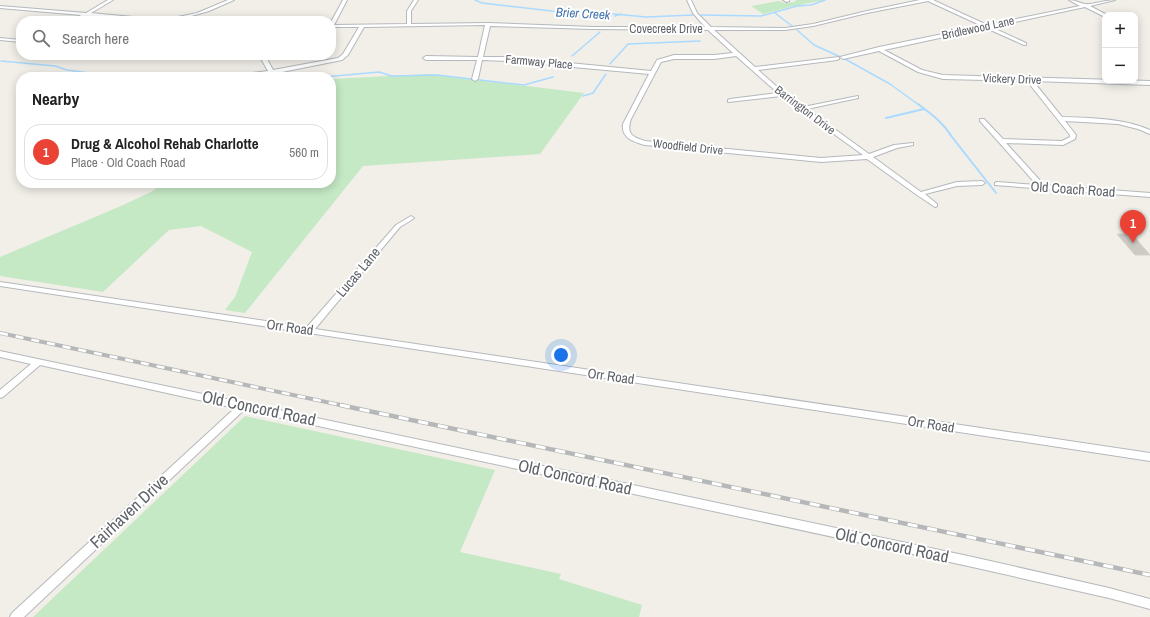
<!DOCTYPE html>
<meta charset="utf-8">
<style>
:root{--surface:#fff;--page:#f6f6f6;--text:#222;--muted:#767676;--line:#e0e0e0;--accent:#ea4335}
body{margin:0;font-family:"Archivo Narrow",sans-serif;background:var(--page);color:var(--text)}
.controls{position:absolute;right:12px;top:12px;display:grid;overflow:hidden;border-radius:8px;box-shadow:0 2px 10px #0003}
.controls button{width:36px;height:36px;display:grid;place-items:center;padding:0;border:0;border-bottom:1px solid var(--line);background:var(--surface);color:var(--text);font:20px sans-serif}
.you{position:absolute;left:561px;top:355px;width:14px;height:14px;margin:-10px;border:3px solid #fff;border-radius:50%;background:#1a73e8;box-shadow:0 0 0 6px #1a73e833}
.badge{display:grid;place-items:center;width:26px;height:26px;border-radius:50%;background:var(--accent);color:#fff;font-size:13px;font-weight:700}
.pin{position:absolute;translate:-50% -33px;filter:drop-shadow(0 1px 2px #0008)}
.pin::after{content:'';position:absolute;top:21px;width:14px;height:12px;background:inherit;clip-path:polygon(0 0,100% 0,50% 100%)}
.list{margin:0;padding:0;list-style:none}
h2{display:flex;justify-content:space-between;align-items:center;height:52px;margin:0;padding:0 16px;font-size:17px}
h2 small{font-size:13px;font-weight:400;color:var(--muted)}
.list li{display:grid;grid-template-columns:26px 1fr auto;gap:12px;align-items:center;box-sizing:border-box;height:56px;margin:0 8px 8px;padding:0 8px;border:1px solid var(--line);border-radius:16px}
.list b{display:block;font-size:15px;white-space:nowrap}
.list p{margin:0;font-size:13px;white-space:nowrap;color:var(--muted)}
.list em{font-size:13px;font-style:normal;color:var(--muted)}
.icon{flex:none;width:22px;height:22px;fill:none;stroke:currentColor;stroke-width:2;stroke-linecap:round;stroke-linejoin:round}
.map{position:relative;flex:none;width:1150px;height:617px;overflow:hidden}
.search{position:absolute;background:var(--surface);box-shadow:0 2px 10px #0003;left:16px;top:16px;width:320px;height:44px;display:flex;align-items:center;gap:10px;box-sizing:border-box;padding:0 14px;border-radius:16px;color:var(--muted);font-size:15px}
.panel{position:absolute;background:var(--surface);box-shadow:0 2px 10px #0003;left:16px;top:72px;width:320px;height:116px;border-radius:16px}
.map>svg:first-child{display:block}
.green{fill:#c5e8c5}
.lines{fill:none;stroke-linecap:round;stroke-linejoin:round}
.stream-far1{stroke:#aadaff;stroke-width:1.5}
.stream{stroke:#aadaff;stroke-width:2}
.building{fill:#cccac5;stroke:#d6d1c6}
.minor-casing{stroke:#b5b8bc;stroke-width:2}
.minor{fill:#fff;fill-rule:evenodd}
.rail-far1-casing{stroke:#b6b7b8;stroke-width:4}
.rail-casing{stroke:#b6b7b8;stroke-width:4.5}
.rail-far1{stroke:#fff;stroke-width:2.5;stroke-dasharray:8;stroke-linecap:butt}
.rail{stroke:#fff;stroke-width:3;stroke-dasharray:10;stroke-linecap:butt}
.labels{text-anchor:middle;stroke-width:4;stroke-linejoin:round;paint-order:stroke}
.far-street-label{font-size:12px;fill:#5f6368;stroke:#fff}
.far-water-label{font-size:13px;font-style:italic;fill:#4174aa;stroke:#fff}
.street-label{font-size:14px;fill:#5f6368;stroke:#fff}
.near-street-label{font-size:17px;fill:#5f6368;stroke:#fff}
</style>
<div class="map">
<svg width="1150" height="617" viewBox="0 0 1150 617">
<rect width="100%" height="100%" fill="#f1efe8"/>
<path class="green" d="M 796,0 L 825,0 L 803,4 L 802,5 L 793,6 L 763,14 L 751,6 L 779,1 L 784,3 L 795,2 Z
M 429,74 L 584,93 L 540,154 L 363,166 L 245,313 L 225,310 L 235,297 L 252,252 L 201,226 L 169,230 L 103,292 L 0,276 L 0,257 L 121,206 L 151,192 L 164,183 L 331,183 L 331,79 Z
M 245,416 L 495,470 L 460,552 L 561,574 L 559,579 L 642,605 L 639,617 L 33,617 Z"/>
<g class="lines">
<path class="stream-far1" d="M 475,0 L 482,3 L 552,11 L 593,12 L 646,17 L 693,15
M 775,13 L 792,26
M 701,15 L 761,16 L 797,6 L 811,5 L 825,0
M 615,16 L 621,14
M 797,30 L 814,45 L 845,59 L 890,84 L 919,105
M 572,56 L 600,32
M 1,61 L 55,66 L 67,70 L 119,77
M 610,64 L 628,44 L 700,41
M 324,77 L 379,72 L 392,76 L 437,75 L 524,85 L 553,77
M 583,96 L 593,93 L 606,74"/>
<path class="stream" d="M 918,104 C 931,114 943,122 952,137 L 996,193
M 886,118 L 924,109"/>
</g>
<path class="building" d="M 1117,234 L 1132,234 L 1150,255 L 1135,255 Z"/>
<g class="lines">
<defs>
<path id="minor" d="M 108,0 L 113,0 L 91,13 L 164,20 L 197,13 L 228,0 L 234,0 L 209,11 L 174,21 L 147,21 L 87,16 L 78,21 L 73,21 L 81,15 L 0,8 L 0,6 L 86,13 Z
M 343,0 L 347,0 L 334,25 L 407,24 L 407,11 L 414,0 L 418,0 L 411,11 L 411,24 L 488,23 L 593,27 L 705,27 L 693,13 L 687,0 L 691,0 L 697,13 L 711,27 L 785,28 L 813,24 L 867,11 L 920,0 L 933,0 L 987,25 L 1080,6 L 1069,0 C 1075,0 1079,3 1085,4 C 1092,5 1106,0 1115,0 L 1090,6 L 1107,15 L 1105,15 L 1105,17 L 1085,7 L 991,27 L 1026,43 L 1026,45 L 1024,45 L 986,28 L 884,50 L 922,70 L 943,75 L 1150,81 L 1150,85 L 1033,81 L 1062,117 C 1092,118 1122,118 1150,130 L 1150,134 L 1138,129 L 1118,124 L 1065,121 L 1076,135 L 1075,139 L 1063,145 L 1006,143 L 1044,185 L 1150,193 L 1150,197 L 995,185 L 995,183 L 997,182 L 1037,185 L 980,121 L 980,119 L 984,119 L 1003,139 L 1062,141 L 1070,137 L 1070,135 L 1027,81 L 943,79 L 918,72 L 879,51 L 843,59 L 840,57 L 879,47 L 982,26 L 928,1 L 867,13 L 813,26 L 785,30 L 714,30 L 755,67 L 839,57 L 839,59 L 837,60 L 758,70 L 784,93 L 803,107 L 858,96 L 858,98 L 807,109 L 869,154 L 894,145 L 913,143 L 913,145 L 897,148 L 873,157 L 921,192 L 957,182 L 982,181 L 985,183 L 982,185 L 957,186 L 925,194 L 937,204 L 937,206 L 935,207 L 917,195 L 867,159 L 821,162 L 645,145 C 634,142 621,138 623,124 L 649,74 L 507,61 L 482,60 L 478,79 L 475,81 L 472,79 L 477,60 L 426,60 L 423,58 L 426,56 L 478,57 L 485,25 L 364,27 L 348,55 L 342,60 L 257,77 L 224,76 L 227,74 L 238,75 L 268,71 L 260,57 L 263,55 L 266,57 L 273,70 L 338,58 L 343,54 L 359,27 L 331,27 L 331,22 ZM 490,26 L 593,29 L 708,30 L 733,53 L 714,55 L 674,55 L 657,60 L 651,71 L 507,57 L 483,57 ZM 736,56 L 778,93 L 730,99 L 728,100 L 728,102 L 781,96 L 863,155 L 821,158 L 645,141 C 632,137 626,134 631,119 L 661,62 L 674,59 L 714,59 Z
M 783,0 L 789,0 L 789,1 L 787,2 Z
M 0,38 L 21,40 L 21,42 L 0,40 Z
M 411,216 L 414,218 L 413,219 L 400,227 L 315,329 L 1150,453 L 1150,461 L 0,286 L 0,282 L 307,327 L 396,225 Z
M 0,351 L 968,556 L 1109,588 L 1150,599 L 1150,609 L 1109,598 L 968,566 L 244,410 L 24,617 L 10,617 L 12,613 L 235,408 L 40,365 L 3,397 L 0,398 L 0,390 L 31,364 L 0,357 Z"/>
</defs>
<use href="#minor" class="minor-casing"/>
<use href="#minor" class="minor"/>
<defs>
<path id="rail-far1" d="M 0,333 L 345,406"/>
<path id="rail" d="M 340,405 L 1150,575"/>
</defs>
<use href="#rail-far1" class="rail-far1-casing"/>
<use href="#rail" class="rail-casing"/>
<use href="#rail-far1" class="rail-far1"/>
<use href="#rail" class="rail"/>
</g>
<g class="labels">
<g class="far-street-label">
<text transform="translate(978 28) rotate(-12)" y="4">Bridlewood Lane</text>
<text x="666" y="33">Covecreek Drive</text>
<text transform="translate(539 62) rotate(5)" y="4">Farmway Place</text>
<text transform="translate(1012 79) rotate(2)" y="4">Vickery Drive</text>
<text transform="translate(805 110) rotate(37)" y="4">Barrington Drive</text>
<text transform="translate(688 147) rotate(6)" y="4">Woodfield Drive</text>
</g>
<g class="far-water-label">
<text transform="translate(583 13) rotate(3)" y="5">Brier Creek</text>
</g>
<g class="street-label">
<text transform="translate(1073 189) rotate(4)" y="5">Old Coach Road</text>
<text transform="translate(358 272) rotate(-50)" y="5">Lucas Lane</text>
<text transform="translate(290 327) rotate(8)" y="5">Orr Road</text>
<text transform="translate(611 376) rotate(8)" y="5">Orr Road</text>
<text transform="translate(931 424) rotate(9)" y="5">Orr Road</text>
</g>
<g class="near-street-label">
<text transform="translate(259 408) rotate(12)" y="6">Old Concord Road</text>
<text transform="translate(575 477) rotate(12)" y="6">Old Concord Road</text>
<text transform="translate(129 511) rotate(-43)" y="6">Fairhaven Drive</text>
<text transform="translate(892 545) rotate(12)" y="6">Old Concord Road</text>
</g>
</g>
</svg>
<div class="controls">
<button>+</button>
<button>−</button>
</div>
<div class="you"></div>
<div class="pin badge" style="left:1133px;top:243px">1</div>
<div class="search"><svg class="icon" aria-label="search" viewBox="0 0 24 24"><circle cx="10" cy="10" r="6"/><path d="M15 15l6 6"/></svg>Search here</div>
<section class="panel">
<h2>Nearby<small></small></h2>
<ul class="list">
<li><span class="badge">1</span><div><b>Drug &amp; Alcohol Rehab Charlotte</b><p>Place · Old Coach Road</p></div><em>560 m</em></li>
</ul>
</section>
</div>
